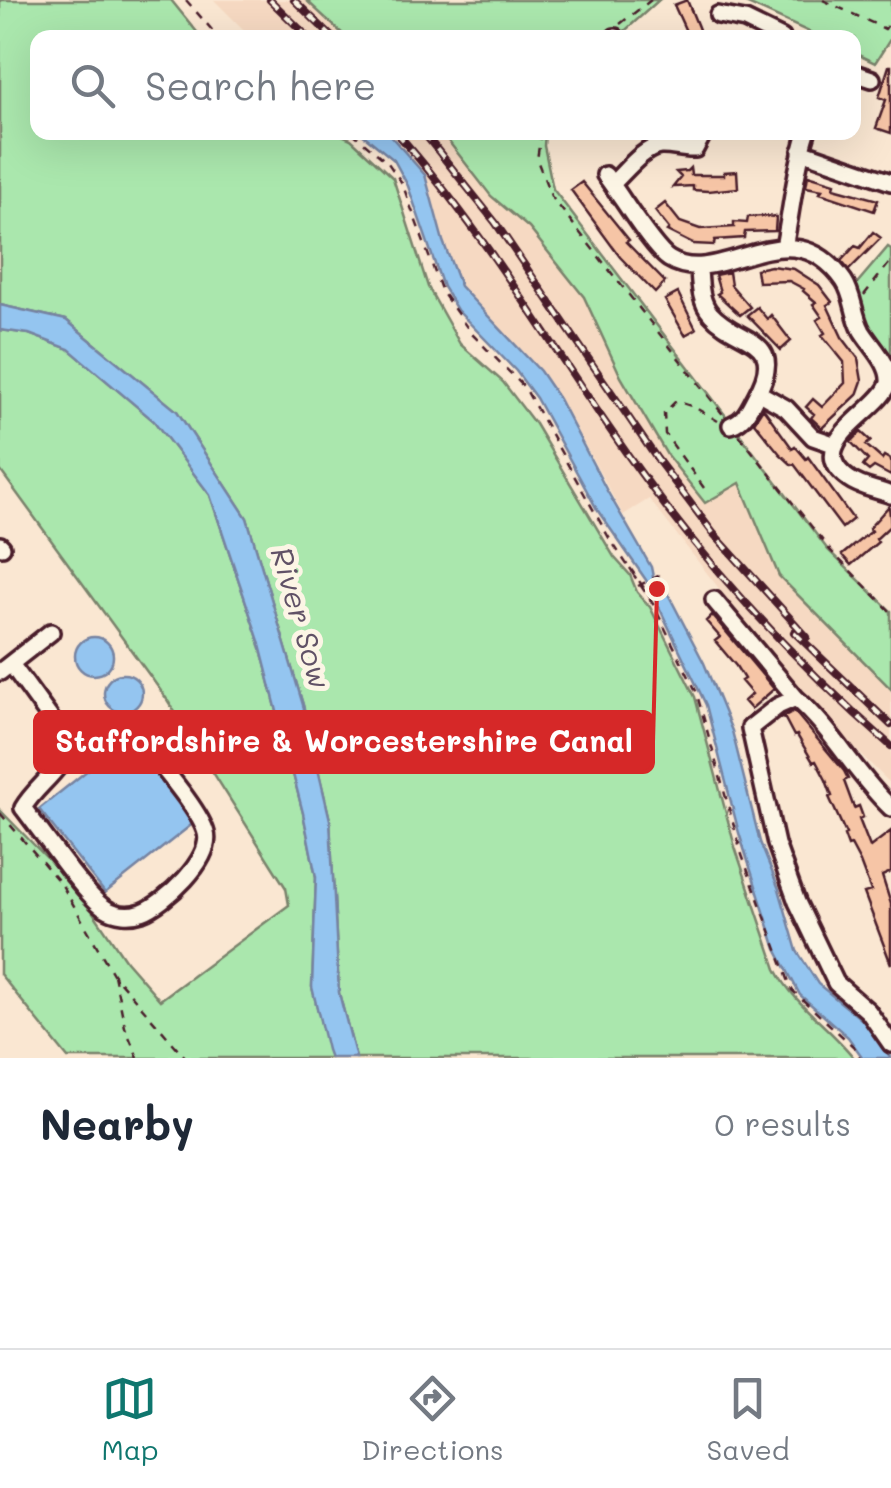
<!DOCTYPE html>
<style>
:root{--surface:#fff;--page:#f2f2f3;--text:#1f2937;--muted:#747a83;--line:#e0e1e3;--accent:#0f766e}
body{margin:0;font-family:Mali,sans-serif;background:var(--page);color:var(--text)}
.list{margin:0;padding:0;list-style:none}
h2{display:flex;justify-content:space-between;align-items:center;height:130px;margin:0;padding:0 40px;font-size:42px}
h2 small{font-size:32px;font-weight:400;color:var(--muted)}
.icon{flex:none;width:55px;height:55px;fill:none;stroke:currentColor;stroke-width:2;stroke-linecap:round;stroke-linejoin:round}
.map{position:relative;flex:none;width:891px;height:1058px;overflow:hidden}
.search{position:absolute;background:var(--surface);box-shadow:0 10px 40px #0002;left:30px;right:30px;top:30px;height:110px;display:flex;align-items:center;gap:25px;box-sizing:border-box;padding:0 35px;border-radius:20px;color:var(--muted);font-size:38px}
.sheet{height:290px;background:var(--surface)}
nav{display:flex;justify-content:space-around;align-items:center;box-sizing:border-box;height:140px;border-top:2px solid var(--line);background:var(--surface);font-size:28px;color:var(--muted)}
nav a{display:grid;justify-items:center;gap:5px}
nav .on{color:var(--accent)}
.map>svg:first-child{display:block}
.built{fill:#f6d9c2}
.green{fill:#aae7ad;stroke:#7a836c;stroke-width:2.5}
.water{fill:#94c5f0;stroke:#7683a1;stroke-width:2.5}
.building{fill:#f6c5a6;stroke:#4a1f2b;stroke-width:2.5}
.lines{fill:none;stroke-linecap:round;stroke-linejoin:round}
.minor-casing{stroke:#4a1f2b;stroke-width:22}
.path{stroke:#4a1f2b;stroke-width:2.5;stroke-dasharray:8 8;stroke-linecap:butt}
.minor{stroke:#fcf5e5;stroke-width:15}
.rail-casing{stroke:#4a1f2b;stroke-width:8}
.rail{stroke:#fcf5e5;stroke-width:4;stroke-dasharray:11;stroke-linecap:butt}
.path-bridge{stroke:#4a1f2b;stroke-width:2.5;stroke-dasharray:8 8;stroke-linecap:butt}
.labels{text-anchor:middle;stroke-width:10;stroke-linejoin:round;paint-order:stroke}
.water-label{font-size:30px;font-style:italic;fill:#605166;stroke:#fcf5e5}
.leader{fill:none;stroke:#d62828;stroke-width:4}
.callout-dot{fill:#d62828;stroke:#fcf5e5;stroke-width:4}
.callout{fill:#d62828;stroke:#d62828;stroke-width:4}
.callout-label{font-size:30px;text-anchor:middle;font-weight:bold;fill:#fff}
</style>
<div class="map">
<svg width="891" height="1058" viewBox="0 0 891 1058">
<rect width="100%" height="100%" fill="#fae7d2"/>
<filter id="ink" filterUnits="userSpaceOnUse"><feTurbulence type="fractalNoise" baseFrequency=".01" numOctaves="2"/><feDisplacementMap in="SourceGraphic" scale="20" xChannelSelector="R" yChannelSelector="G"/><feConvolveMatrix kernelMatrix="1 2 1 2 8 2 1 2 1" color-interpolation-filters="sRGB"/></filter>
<g filter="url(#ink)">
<path class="built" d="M 214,0 L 306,0 L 346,37 L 251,37 Z
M 388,133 L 442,133 L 491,196 L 529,228 L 584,297 L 621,377 L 706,502 L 740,482 L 779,576 L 891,689 L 891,784 L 807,701 L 649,499 L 623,515 L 560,399 L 540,371 L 460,286 L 443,241 L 425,175 Z"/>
<path class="green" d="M 0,0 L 171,0 L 201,37 L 38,38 L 38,132 L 338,133 L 351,139 L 393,178 L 428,287 L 460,344 L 503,382 L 535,424 L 614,557 L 630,575 L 637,592 L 650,607 L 695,697 L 735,847 L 776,969 C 794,1005 829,1026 854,1058 L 356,1058 L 339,993 L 330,820 L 303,705 L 247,518 L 177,411 L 66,320 L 0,305 Z
M 306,0 L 659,0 L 617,38 L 346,37 Z
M 739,0 L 891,0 L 891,38 L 875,63 L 854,53 L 854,38 L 820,37 Z
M 442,133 L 545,133 L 544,146 L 553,189 L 828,550 L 891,611 L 891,689 L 779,576 L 740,483 L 705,503 L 667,455 L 621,377 L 584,297 L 529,228 L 491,196 Z
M 888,247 L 891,249 L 891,363 L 866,325 L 853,288 Z
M 0,330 L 29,334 L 69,349 L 154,421 L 210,495 L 259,641 L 303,813 L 316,877 L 312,987 L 330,1058 L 68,1058 L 0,974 L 0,810 L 78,890 L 126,961 L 160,1000 L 289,905 L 286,888 L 166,698 L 0,470 Z"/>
<path class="water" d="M 361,133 L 388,133 L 425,175 L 443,241 L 460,286 L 540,371 L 559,399 L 606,489 L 651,567 L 653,577 L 666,590 L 704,663 L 732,731 L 760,842 L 779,889 L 797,951 L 818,984 L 866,1023 L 891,1058 L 863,1058 L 848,1037 L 800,995 L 776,949 L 739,833 L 706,705 L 646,580 L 598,511 L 536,398 L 516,371 L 457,310 L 443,287 L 408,186 L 394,160 Z
M 0,305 L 66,320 L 177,411 L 247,518 L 303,705 L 330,820 L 339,993 L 356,1058 L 330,1058 L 327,1050 L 312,987 L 316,877 L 303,813 L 259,641 L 210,495 L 154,421 L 69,349 L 29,334 L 0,330 Z
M75 656a19 19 0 1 1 38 0a19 19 0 1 1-38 0Z
M104 693a19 19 0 1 1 38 0a19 19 0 1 1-38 0Z
M 128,738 L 195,822 L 105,893 L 39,809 Z"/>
<path class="building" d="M 687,0 L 698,27 L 702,38 L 689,38 L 674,5 Z
M 889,66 L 891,66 L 891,133 L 876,128 L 886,100 L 879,97 Z
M 690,168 L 691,175 L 724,175 L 724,172 L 737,171 L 738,188 L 708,191 L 693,190 L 693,186 L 673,187 L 681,177 L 676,172 L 687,171 Z
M 808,175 L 835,183 L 834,188 L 878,200 L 874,211 L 820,193 L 822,190 L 806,187 Z
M 582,182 L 629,240 L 626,242 L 665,282 L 655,293 L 620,257 L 571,190 Z
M 665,203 L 680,222 L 700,229 L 734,227 L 734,222 L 747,223 L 748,217 L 763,216 L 776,217 L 775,231 L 745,232 L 744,238 L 715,240 L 714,245 L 693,244 L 667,231 L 669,229 L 655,211 Z
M 873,232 L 881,238 L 849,270 L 841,261 L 855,246 L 860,248 Z
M 771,266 L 794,269 L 819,285 L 832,302 L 827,305 L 842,337 L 858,358 L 862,381 L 857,395 L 822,428 L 811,418 L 814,414 L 806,407 L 813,399 L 822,407 L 845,383 L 844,362 L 822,335 L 825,333 L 817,320 L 822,317 L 813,304 L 816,302 L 803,291 L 804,289 L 789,281 L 758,282 L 756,269 Z
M 729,272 L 731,285 L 750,307 L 740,315 L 717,294 L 720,292 L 715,275 Z
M 678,293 L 696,329 L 685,335 L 665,300 Z
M 757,307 L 767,319 L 771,315 L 791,341 L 781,350 L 747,315 Z
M 763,408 L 792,448 L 795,446 L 806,459 L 808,457 L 853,519 L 842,528 L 794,464 L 792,465 L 780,454 L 754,422 Z
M 861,432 L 871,441 L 866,445 L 882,459 L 884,456 L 891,460 L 891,476 L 874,467 L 869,471 L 863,466 L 868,460 L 851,442 Z
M 889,506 L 891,525 L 876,539 L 878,542 L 851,565 L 842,555 L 871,531 L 869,528 Z
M 712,615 L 774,689 L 751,709 L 744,701 L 752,694 L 741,681 L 744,679 L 736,666 L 715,641 L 720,637 L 706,621 Z
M 794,711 L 844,771 L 848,779 L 844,781 L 854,808 L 859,806 L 863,817 L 859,819 L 870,847 L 891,831 L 891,872 L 882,876 L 891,904 L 891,964 L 864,893 L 871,891 L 860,862 L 851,845 L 848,846 L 844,835 L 846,834 L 829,797 L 832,796 L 826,780 L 816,761 L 813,762 L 797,735 L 794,736 L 785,719 L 781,718 Z"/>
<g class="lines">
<defs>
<path id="minor" d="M 718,15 L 745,20 L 782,38
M 615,37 L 615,38
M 854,73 L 872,79
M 801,151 L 891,182
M 605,175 C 620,194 652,248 669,259 C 720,291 790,203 844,281 C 854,296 853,315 862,331 C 871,346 891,364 889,383 C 881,411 800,444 849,479 C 861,488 877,489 891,495
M 612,184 C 625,172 643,148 660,146 C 672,145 682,150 695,149 L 704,132
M 784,247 C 792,209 795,169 807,132
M 699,269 C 700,284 700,302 711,314 C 737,344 789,337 756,396 C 749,409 745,420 731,425
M 759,393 L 786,408 L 813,437 L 836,445
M 0,545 L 2,547
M 714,600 L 796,698
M 11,664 L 69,744 C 63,771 36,785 23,808 C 40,829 85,896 105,908 C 116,915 130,916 142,912 C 164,904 213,859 206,833 C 200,809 152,756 135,733 L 118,732 L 67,753
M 0,672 L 51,632
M 891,808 C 855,774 833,730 796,698 L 778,706 L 750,728 L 776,844 L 797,902 L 836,983 L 868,1011 L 891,1044"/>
</defs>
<use href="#minor" class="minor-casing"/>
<path class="path" d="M 186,0 L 219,38
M 823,0 L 885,29 L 891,20
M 620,24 L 651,0
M 352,132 L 388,163 L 402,183 L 442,292 L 471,333 L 525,388 L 608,536 L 653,604 L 696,691 L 742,855 L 792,990 L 855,1048 L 860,1058
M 541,132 L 537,160 L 551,196 L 725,417
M 864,295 L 891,261
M 739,435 L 830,550 L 891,612
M 704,488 L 665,434 L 664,413 L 676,401 L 694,407 L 718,421
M 630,568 L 651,598
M 0,813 L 62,885 L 113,974 L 186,1058
M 114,975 L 125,1027 L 138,1058"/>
<use href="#minor" class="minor"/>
<defs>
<path id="rail" d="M 270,0 L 309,38
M 294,0 L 333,38
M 396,132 C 501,250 572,385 667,508 C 733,594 810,675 891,746
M 423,132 L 495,222 L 657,459 L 713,533 L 807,637
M 794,632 L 891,725"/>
</defs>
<use href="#rail" class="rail-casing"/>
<use href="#rail" class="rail"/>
<path class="path-bridge" d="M 638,586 L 664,573"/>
</g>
</g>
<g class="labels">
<g class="water-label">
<text transform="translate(300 618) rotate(74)" y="10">River Sow</text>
</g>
</g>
<path class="leader" d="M657 589L653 742"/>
<circle class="callout-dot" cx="657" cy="589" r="10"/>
<rect class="callout" x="35" y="712" width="618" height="60" rx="10"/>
<g class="callout-label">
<text x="344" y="752">Staffordshire &amp; Worcestershire Canal</text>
</g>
</svg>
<div class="search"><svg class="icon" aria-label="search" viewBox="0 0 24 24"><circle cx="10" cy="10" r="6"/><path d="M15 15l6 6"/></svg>Search here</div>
</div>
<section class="sheet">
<h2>Nearby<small>0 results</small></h2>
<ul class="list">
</ul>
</section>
<nav>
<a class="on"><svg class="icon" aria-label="map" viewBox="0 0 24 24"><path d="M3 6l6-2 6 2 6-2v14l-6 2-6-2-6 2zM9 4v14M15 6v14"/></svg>Map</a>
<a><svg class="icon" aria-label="directions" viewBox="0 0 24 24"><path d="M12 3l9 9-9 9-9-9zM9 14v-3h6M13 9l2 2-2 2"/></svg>Directions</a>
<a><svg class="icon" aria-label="saved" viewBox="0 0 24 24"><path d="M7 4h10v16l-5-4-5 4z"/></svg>Saved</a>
</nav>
